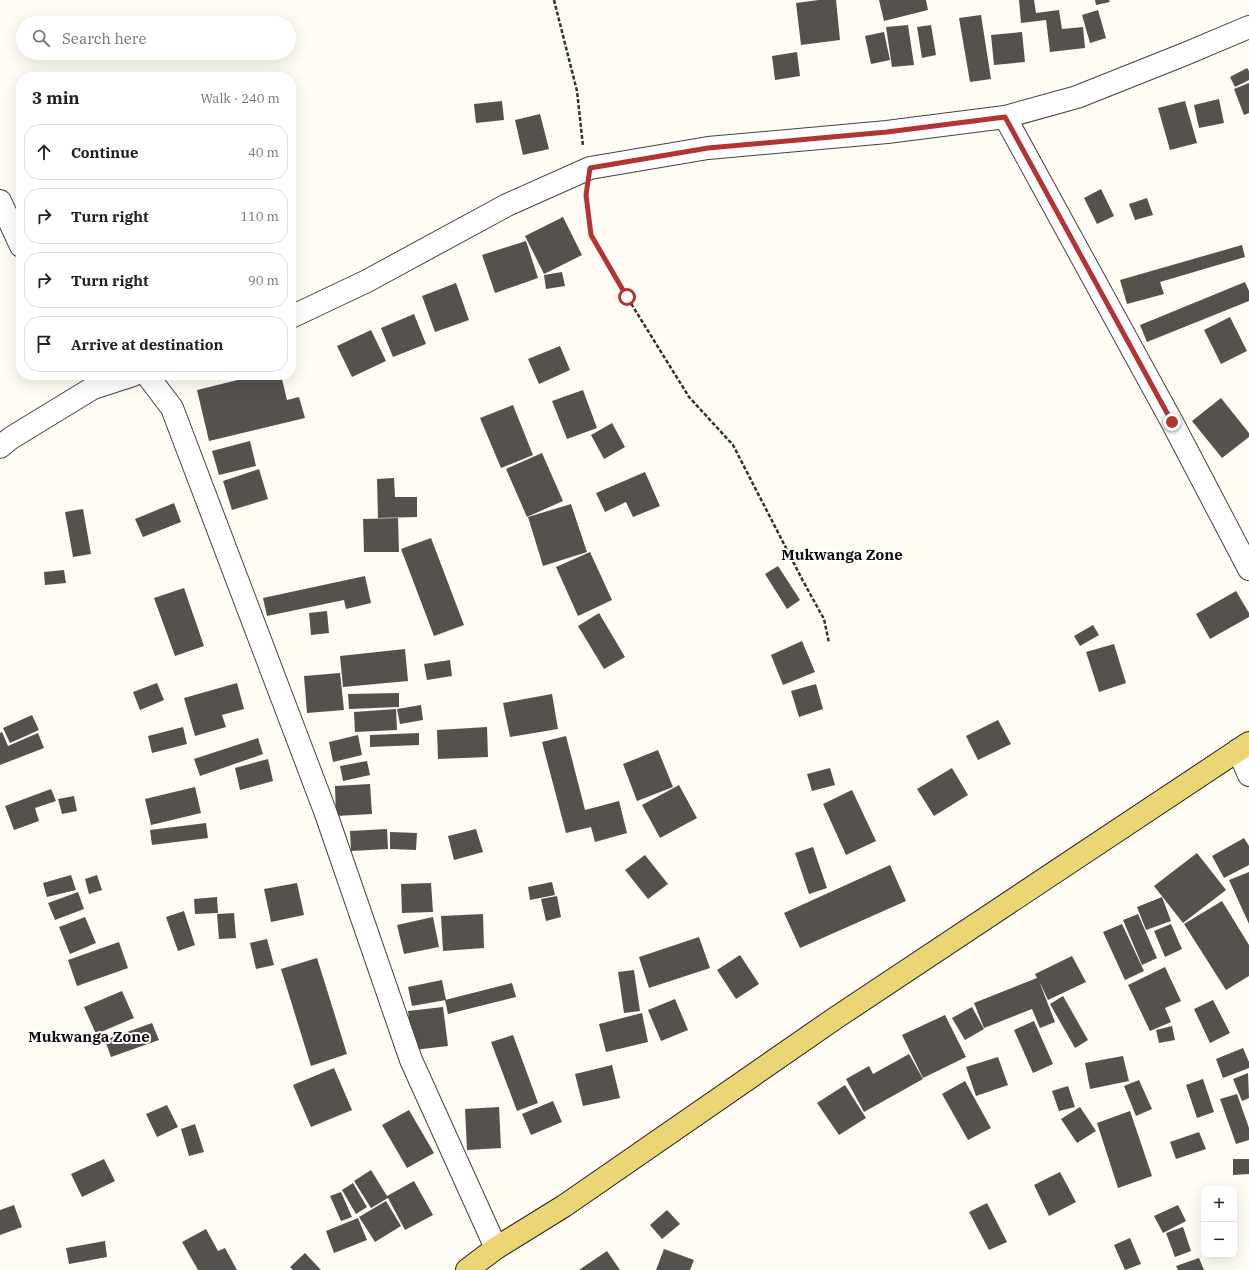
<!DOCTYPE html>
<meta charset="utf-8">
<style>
:root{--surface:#fff;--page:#f2f2f2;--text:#202124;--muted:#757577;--line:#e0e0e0}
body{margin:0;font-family:"IBM Plex Serif",serif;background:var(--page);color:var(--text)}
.controls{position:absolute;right:12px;bottom:12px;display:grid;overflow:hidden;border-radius:8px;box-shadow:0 4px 16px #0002}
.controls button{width:36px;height:36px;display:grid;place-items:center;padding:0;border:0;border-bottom:1px solid var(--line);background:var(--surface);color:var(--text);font:20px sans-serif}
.stop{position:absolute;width:12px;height:12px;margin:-9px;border:3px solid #b43433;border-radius:50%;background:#fff}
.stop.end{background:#b43433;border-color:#fff;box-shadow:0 1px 4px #0008}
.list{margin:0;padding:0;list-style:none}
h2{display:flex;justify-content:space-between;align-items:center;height:52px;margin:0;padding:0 16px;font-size:17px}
h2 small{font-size:13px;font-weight:400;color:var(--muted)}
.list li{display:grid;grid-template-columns:26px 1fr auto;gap:12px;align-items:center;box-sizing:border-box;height:56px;margin:0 8px 8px;padding:0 8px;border:1px solid var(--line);border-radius:16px}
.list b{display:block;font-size:15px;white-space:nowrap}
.list em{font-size:13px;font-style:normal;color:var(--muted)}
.icon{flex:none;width:22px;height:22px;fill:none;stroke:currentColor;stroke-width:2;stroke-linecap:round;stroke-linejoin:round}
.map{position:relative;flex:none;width:1249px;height:1270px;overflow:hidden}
.search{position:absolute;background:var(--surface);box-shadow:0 4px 16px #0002;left:16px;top:16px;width:280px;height:44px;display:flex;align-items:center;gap:10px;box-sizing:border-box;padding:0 14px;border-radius:22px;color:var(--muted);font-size:15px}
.panel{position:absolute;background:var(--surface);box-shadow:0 4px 16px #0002;left:16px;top:72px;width:280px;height:308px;border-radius:16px}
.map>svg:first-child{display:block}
.building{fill:#57514d}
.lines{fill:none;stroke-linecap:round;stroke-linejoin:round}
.minor-casing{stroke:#424242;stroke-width:24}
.major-casing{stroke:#202020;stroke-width:24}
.path{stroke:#313131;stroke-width:2.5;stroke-dasharray:4 2;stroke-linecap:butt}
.minor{stroke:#fff;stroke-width:22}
.major{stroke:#ecd575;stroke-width:22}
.route{stroke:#b43433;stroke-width:5}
.labels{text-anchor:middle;stroke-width:4;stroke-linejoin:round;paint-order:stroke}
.quarter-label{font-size:15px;font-weight:bold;fill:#0f0f0f;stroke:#fff}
</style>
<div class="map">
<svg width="1249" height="1270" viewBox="0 0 1249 1270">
<rect width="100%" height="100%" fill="#fefcf3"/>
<path class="building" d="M 819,0 L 836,0 L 840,40 L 801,45 L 796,3 Z
M 879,0 L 926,0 L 928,10 L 884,21 Z
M 1019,0 L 1034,0 L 1036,13 L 1059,10 L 1062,29 L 1083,27 L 1085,48 L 1050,52 L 1046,20 L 1021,23 Z
M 1095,0 L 1109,0 L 1110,2 L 1096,5 Z
M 1098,10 L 1106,38 L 1090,43 L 1082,15 Z
M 981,15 L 991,79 L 970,82 L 959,18 Z
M 908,25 L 914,65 L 892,67 L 886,27 Z
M 931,25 L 936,55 L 922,58 L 917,27 Z
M 884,32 L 890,60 L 871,64 L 865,36 Z
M 1022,32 L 1025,62 L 994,65 L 991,35 Z
M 797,52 L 800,76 L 775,80 L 772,56 Z
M 1247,68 L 1249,71 L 1249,80 L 1235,87 L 1230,77 Z
M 1249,83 L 1249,113 L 1244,115 L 1234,89 Z
M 1219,99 L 1224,123 L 1199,128 L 1194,105 Z
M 502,101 L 504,120 L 476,123 L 474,104 Z
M 1185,101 L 1197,143 L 1170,150 L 1158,108 Z
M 540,114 L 549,149 L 523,155 L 515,120 Z
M 1101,189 L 1114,216 L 1097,224 L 1084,198 Z
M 1147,198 L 1153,215 L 1135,220 L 1129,204 Z
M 563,217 L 582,255 L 544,274 L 525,236 Z
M 526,241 L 538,278 L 495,293 L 482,255 Z
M 1242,245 L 1245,257 L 1160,282 L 1164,294 L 1127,304 L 1120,280 Z
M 562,272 L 565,286 L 546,289 L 544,275 Z
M 1245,282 L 1249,291 L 1249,301 L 1147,342 L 1140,325 Z
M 456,283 L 469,320 L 435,332 L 422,296 Z
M 414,314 L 426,344 L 393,357 L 381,328 Z
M 1230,317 L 1247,351 L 1221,364 L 1204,330 Z
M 371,330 L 386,361 L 352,377 L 337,346 Z
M 560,346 L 570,370 L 539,384 L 528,359 Z
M 258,375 L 281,375 L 287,400 L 299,397 L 305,418 L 209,441 L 197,390 Z
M 583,390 L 597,428 L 567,439 L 552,401 Z
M 1221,398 L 1249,433 L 1249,437 L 1222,458 L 1192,421 Z
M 513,405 L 533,455 L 501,468 L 480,418 Z
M 612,423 L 625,447 L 604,459 L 591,435 Z
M 250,441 L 256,466 L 219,475 L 212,451 Z
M 542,453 L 563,501 L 527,517 L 506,469 Z
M 259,469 L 268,499 L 232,510 L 223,481 Z
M 645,472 L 660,506 L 633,517 L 626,502 L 605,512 L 596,493 Z
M 394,478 L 395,497 L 417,497 L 417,517 L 378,518 L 377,479 Z
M 174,503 L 181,522 L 143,537 L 135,519 Z
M 571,504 L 587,552 L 543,566 L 528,517 Z
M 83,509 L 91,554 L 73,557 L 65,512 Z
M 398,518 L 399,552 L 364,552 L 363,519 Z
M 431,538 L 464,625 L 434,636 L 401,549 Z
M 590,552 L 612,600 L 578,616 L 556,567 Z
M 778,566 L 800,600 L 787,609 L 765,574 Z
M 64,570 L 66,583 L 45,585 L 44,572 Z
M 365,576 L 371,603 L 346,609 L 344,600 L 267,616 L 263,598 Z
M 184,588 L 204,646 L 175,656 L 154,598 Z
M 1236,591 L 1249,613 L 1249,617 L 1210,639 L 1196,614 Z
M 327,611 L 329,633 L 311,635 L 309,613 Z
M 599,613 L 625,657 L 604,669 L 578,626 Z
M 1093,625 L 1099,635 L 1080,646 L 1074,636 Z
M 802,641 L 815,672 L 783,685 L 771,655 Z
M 1114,644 L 1126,683 L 1099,692 L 1086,652 Z
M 405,649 L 408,681 L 343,687 L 340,656 Z
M 450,660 L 452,676 L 427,680 L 424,664 Z
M 340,673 L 344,710 L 307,713 L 304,676 Z
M 157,683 L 164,700 L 140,710 L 133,692 Z
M 237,683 L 244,709 L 222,715 L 226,727 L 195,736 L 184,698 Z
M 816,684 L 823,709 L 799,717 L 791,691 Z
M 399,693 L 399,707 L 349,709 L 348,694 Z
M 552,694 L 558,729 L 510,737 L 503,703 Z
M 421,705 L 423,720 L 400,724 L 397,709 Z
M 396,709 L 397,730 L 355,732 L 354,712 Z
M 32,715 L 39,730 L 10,743 L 3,728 Z
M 998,720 L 1011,744 L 978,760 L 966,736 Z
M 183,727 L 187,744 L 152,753 L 148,736 Z
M 487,727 L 488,757 L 438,759 L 437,730 Z
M 2,732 L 8,746 L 38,733 L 44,748 L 0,765 L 0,733 Z
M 419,733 L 419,745 L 370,747 L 370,735 Z
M 358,735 L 362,755 L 333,762 L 329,742 Z
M 566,736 L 585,810 L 619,801 L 627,833 L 595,842 L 591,827 L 566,833 L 542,742 Z
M 258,738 L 263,754 L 200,776 L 194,759 Z
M 658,750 L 673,787 L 637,801 L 623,764 Z
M 268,759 L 273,781 L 240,790 L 235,768 Z
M 367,761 L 370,775 L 343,781 L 340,766 Z
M 830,768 L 835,785 L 812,791 L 807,774 Z
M 952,768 L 968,795 L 934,816 L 917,789 Z
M 370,784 L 372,814 L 336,816 L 335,786 Z
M 679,785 L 697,818 L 660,838 L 642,805 Z
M 195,787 L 201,813 L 151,825 L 145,799 Z
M 51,789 L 56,801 L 35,808 L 39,821 L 14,830 L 5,806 Z
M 852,790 L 876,841 L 846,855 L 823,804 Z
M 74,796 L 77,811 L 62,814 L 58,799 Z
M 206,823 L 208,838 L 152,845 L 150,830 Z
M 387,829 L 388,849 L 351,851 L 350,831 Z
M 476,829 L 483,852 L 454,860 L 448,836 Z
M 390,832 L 417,833 L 416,850 L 390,849 Z
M 1244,838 L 1249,846 L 1249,865 L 1224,878 L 1212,856 Z
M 813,847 L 827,888 L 809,894 L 795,853 Z
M 1197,853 L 1226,890 L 1183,923 L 1154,886 Z
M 645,855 L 668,884 L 648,899 L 625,870 Z
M 890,865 L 906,901 L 800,948 L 784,913 Z
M 1249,872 L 1249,924 L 1229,880 Z
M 71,875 L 76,890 L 47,897 L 43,883 Z
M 97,875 L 102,890 L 89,894 L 85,879 Z
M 552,882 L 555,895 L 530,900 L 528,887 Z
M 297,883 L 304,915 L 271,922 L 264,889 Z
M 431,883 L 433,912 L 402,913 L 401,884 Z
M 78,892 L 84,909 L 55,920 L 48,903 Z
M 557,896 L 561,917 L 546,921 L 541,899 Z
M 217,897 L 218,913 L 195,914 L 194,899 Z
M 1162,897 L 1171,921 L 1146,930 L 1137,907 Z
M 1222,901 L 1249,945 L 1249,976 L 1226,990 L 1184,924 Z
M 184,911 L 195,945 L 178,951 L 166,917 Z
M 234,913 L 236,938 L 219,939 L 217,914 Z
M 483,914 L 484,948 L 443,951 L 441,916 Z
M 1138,914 L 1157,958 L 1142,965 L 1123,920 Z
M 85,917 L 96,943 L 70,954 L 59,927 Z
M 433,917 L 439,947 L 404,954 L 397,925 Z
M 1122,924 L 1144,971 L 1125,980 L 1103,932 Z
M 1171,924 L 1182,949 L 1165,957 L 1154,931 Z
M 699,937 L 710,968 L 649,988 L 639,957 Z
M 267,939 L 274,965 L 256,969 L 250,943 Z
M 119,942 L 128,968 L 77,986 L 68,960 Z
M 740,955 L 759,984 L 736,999 L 717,970 Z
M 1072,956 L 1086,982 L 1048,1000 L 1039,981 L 1055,1022 L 1040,1028 L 1032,1009 L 984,1028 L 974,1003 L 1037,978 L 1035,974 Z
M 317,958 L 347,1054 L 311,1066 L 281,969 Z
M 1165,967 L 1181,1001 L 1165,1008 L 1171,1022 L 1150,1031 L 1128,985 Z
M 634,970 L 640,1011 L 624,1013 L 618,972 Z
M 442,980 L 446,1000 L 412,1006 L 408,987 Z
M 512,983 L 516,997 L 448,1014 L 445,1000 Z
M 122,991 L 134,1018 L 96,1034 L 84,1007 Z
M 1063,996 L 1088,1040 L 1075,1048 L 1050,1004 Z
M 675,999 L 688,1030 L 661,1041 L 648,1010 Z
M 1213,1000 L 1230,1033 L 1210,1043 L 1194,1009 Z
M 443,1007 L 448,1046 L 413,1050 L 408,1011 Z
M 972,1007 L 984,1029 L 965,1040 L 952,1018 Z
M 642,1013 L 648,1042 L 606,1052 L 599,1024 Z
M 945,1015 L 966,1057 L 923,1078 L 902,1035 Z
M 1034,1021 L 1053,1064 L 1033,1073 L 1014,1030 Z
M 152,1023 L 159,1040 L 111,1057 L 105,1040 Z
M 1172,1026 L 1175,1040 L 1159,1043 L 1156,1030 Z
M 513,1035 L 538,1103 L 517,1111 L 491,1042 Z
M 1243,1048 L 1249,1062 L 1249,1068 L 1223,1078 L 1216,1059 Z
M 909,1054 L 923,1079 L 864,1112 L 846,1079 L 869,1066 L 873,1074 Z
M 1123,1056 L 1129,1081 L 1090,1089 L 1085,1063 Z
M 998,1057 L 1008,1085 L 976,1096 L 966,1067 Z
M 612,1065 L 620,1098 L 583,1106 L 575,1074 Z
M 334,1068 L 352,1110 L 311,1127 L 293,1085 Z
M 1248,1073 L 1249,1098 L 1242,1101 L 1233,1079 Z
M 1203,1079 L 1214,1112 L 1197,1118 L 1186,1085 Z
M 1139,1080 L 1152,1109 L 1136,1116 L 1124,1086 Z
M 965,1081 L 991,1128 L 968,1140 L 942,1094 Z
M 845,1085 L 866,1118 L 839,1135 L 817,1103 Z
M 1068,1086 L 1075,1107 L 1059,1111 L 1052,1091 Z
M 1237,1094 L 1249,1128 L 1249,1140 L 1236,1144 L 1220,1099 Z
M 553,1101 L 562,1122 L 531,1135 L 522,1114 Z
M 167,1105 L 178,1127 L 157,1137 L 146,1114 Z
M 499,1107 L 501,1148 L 467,1150 L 465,1109 Z
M 1080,1107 L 1096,1131 L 1077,1143 L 1061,1119 Z
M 409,1110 L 434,1153 L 407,1168 L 382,1125 Z
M 1130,1111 L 1152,1176 L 1118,1188 L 1097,1123 Z
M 195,1124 L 204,1152 L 189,1156 L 181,1129 Z
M 1199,1132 L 1206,1149 L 1176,1159 L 1170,1142 Z
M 104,1159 L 115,1181 L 82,1197 L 71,1174 Z
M 1233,1159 L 1249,1159 L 1249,1174 L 1233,1175 Z
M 371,1170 L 387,1196 L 414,1181 L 433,1215 L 405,1230 L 388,1198 L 371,1208 L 354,1181 Z
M 1060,1172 L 1076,1202 L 1049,1216 L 1034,1185 Z
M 353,1183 L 367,1207 L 356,1214 L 342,1190 Z
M 341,1192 L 352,1217 L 341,1221 L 330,1196 Z
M 386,1201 L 401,1226 L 375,1242 L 359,1217 Z
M 987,1203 L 1007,1242 L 989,1250 L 969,1212 Z
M 14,1205 L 22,1227 L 0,1235 L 0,1210 Z
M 1178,1205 L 1186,1221 L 1163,1233 L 1154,1216 Z
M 667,1210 L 680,1224 L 662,1239 L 650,1225 Z
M 358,1218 L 367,1240 L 334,1253 L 326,1231 Z
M 1183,1227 L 1191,1251 L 1175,1257 L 1166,1233 Z
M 206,1229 L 218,1251 L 225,1248 L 237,1270 L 198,1270 L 182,1242 Z
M 1130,1238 L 1141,1264 L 1125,1270 L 1114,1245 Z
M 105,1241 L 107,1257 L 69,1264 L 66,1248 Z
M 664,1249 L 694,1260 L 690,1270 L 656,1270 Z
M 607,1251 L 620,1270 L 579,1270 Z
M 305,1253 L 321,1270 L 293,1270 L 290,1267 Z
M 1199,1258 L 1204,1270 L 1178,1270 L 1176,1266 Z"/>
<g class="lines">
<defs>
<path id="minor" d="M 1005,117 L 1172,422 L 1249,569
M 0,201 L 21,246
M 291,317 L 367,281 L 507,205 L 590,168 L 708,148 L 887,132 L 1005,117 L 1077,97 L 1185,54 L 1249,27
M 147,375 L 172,408 L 325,811 L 411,1060 L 496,1248
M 0,447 L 11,438 L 93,388 L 133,375
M 1238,750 L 1249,775"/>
<path id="major" d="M 467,1270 L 496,1248 L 564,1206 L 837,1017 L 1249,743"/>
</defs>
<use href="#minor" class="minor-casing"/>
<use href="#major" class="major-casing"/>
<path class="path" d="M 554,0 L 577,91 L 583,146
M 586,195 L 591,235 L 627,297 L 689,397 L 733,445 L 803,581 L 824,619 L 829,643"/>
<use href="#minor" class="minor"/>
<use href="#major" class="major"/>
</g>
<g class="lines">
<path class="route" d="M 627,297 L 591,235 L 586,195 L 590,168 L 708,148 L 887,132 L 1005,117 L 1172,422"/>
</g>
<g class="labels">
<g class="quarter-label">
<text x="842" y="560">Mukwanga Zone</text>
<text x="89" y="1042">Mukwanga Zone</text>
</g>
</g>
</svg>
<div class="controls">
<button>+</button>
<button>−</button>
</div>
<div class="stop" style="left:627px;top:297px"></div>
<div class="stop end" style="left:1172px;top:422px"></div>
<div class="search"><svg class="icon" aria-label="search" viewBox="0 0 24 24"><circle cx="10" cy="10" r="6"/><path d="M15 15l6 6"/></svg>Search here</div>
<section class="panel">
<h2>3 min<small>Walk · 240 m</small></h2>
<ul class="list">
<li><svg class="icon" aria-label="ahead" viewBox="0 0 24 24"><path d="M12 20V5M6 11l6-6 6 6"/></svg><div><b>Continue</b></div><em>40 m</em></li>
<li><svg class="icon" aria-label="right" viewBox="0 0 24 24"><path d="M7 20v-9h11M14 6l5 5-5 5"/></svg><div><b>Turn right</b></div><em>110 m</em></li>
<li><svg class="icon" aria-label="right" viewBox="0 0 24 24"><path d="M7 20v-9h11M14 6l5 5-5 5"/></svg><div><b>Turn right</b></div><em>90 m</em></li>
<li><svg class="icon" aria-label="arrive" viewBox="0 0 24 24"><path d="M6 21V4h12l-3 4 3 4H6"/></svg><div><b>Arrive at destination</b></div></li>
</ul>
</section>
</div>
